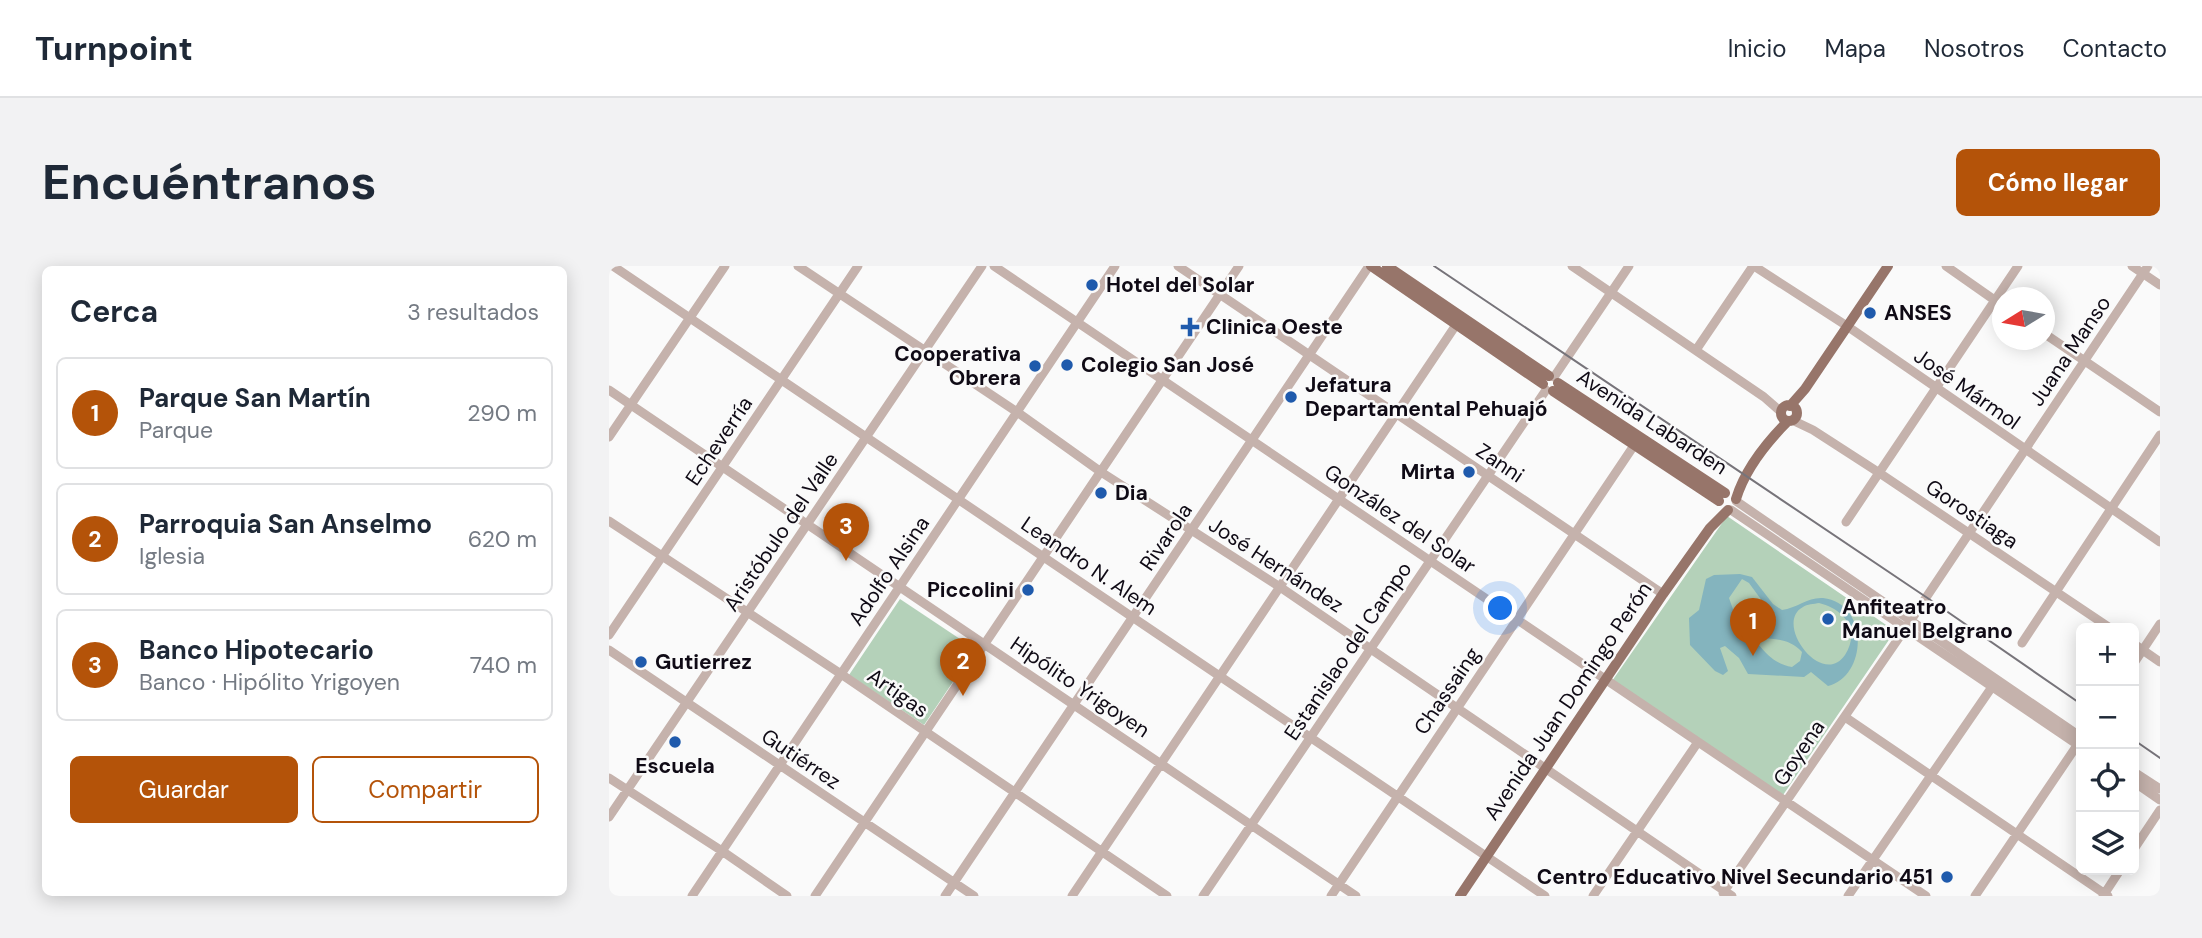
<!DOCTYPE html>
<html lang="es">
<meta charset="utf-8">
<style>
:root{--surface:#fff;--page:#f2f2f3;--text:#1f2937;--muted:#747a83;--line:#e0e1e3;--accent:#b45309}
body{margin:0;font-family:"DM Sans",sans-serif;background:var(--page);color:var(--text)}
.controls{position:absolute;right:21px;bottom:21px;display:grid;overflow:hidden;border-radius:10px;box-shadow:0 4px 18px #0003}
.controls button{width:63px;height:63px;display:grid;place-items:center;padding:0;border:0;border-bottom:2px solid var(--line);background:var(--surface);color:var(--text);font:35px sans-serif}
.compass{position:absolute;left:1383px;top:21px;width:63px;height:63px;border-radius:50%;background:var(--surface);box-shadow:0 4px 18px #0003;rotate:259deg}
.you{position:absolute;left:892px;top:343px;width:24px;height:24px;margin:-18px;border:5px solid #fff;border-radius:50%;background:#1a73e8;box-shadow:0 0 0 10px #1a73e833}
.badge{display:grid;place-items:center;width:46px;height:46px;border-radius:50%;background:var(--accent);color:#fff;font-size:23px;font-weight:700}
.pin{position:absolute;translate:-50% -58px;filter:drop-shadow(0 2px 4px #0008)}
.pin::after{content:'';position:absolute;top:37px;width:24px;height:21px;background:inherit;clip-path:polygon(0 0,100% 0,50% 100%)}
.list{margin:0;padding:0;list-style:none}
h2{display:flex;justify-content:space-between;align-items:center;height:91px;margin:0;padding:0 28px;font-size:30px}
h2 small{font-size:23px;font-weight:400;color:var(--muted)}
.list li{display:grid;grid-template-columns:46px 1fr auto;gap:21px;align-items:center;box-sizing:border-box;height:112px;margin:0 14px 14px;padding:0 14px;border:2px solid var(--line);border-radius:10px}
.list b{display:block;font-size:26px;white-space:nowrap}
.list p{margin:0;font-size:23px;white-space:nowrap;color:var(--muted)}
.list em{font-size:23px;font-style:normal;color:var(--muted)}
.actions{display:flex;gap:14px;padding:21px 28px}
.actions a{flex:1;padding:16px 0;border:2px solid var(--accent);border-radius:10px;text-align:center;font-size:24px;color:var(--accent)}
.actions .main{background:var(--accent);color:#fff}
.icon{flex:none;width:38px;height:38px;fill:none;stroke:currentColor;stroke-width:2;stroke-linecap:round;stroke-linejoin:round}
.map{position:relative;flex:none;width:1551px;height:630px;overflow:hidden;border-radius:10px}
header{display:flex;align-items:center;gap:42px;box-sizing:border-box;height:98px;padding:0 35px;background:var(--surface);border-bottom:2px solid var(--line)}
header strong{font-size:33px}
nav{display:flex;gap:38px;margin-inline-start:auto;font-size:24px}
.intro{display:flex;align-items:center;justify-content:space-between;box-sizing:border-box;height:168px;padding:0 42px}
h1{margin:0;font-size:49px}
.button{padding:18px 32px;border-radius:10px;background:var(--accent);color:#fff;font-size:24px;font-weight:700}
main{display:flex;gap:42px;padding:0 42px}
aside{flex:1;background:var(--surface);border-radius:10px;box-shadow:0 4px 18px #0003}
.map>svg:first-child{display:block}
.green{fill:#b4d1b9}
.water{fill:#84b4be;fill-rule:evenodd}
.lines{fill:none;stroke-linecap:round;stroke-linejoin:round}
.minor{stroke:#c5b2ac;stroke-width:9}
.major{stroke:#97756a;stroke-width:10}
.rail{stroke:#77747a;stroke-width:2}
.poi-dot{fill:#1f5aac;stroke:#fafafa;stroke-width:2.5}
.labels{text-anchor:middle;stroke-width:5;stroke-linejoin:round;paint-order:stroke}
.poi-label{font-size:21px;font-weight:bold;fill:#0f0a15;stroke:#fafafa;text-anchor:start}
.street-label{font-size:21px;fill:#0f0a15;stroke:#fafafa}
</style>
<header>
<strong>Turnpoint</strong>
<nav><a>Inicio</a><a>Mapa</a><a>Nosotros</a><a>Contacto</a></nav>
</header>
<div class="intro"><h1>Encuéntranos</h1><a class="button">Cómo llegar</a></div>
<main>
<aside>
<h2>Cerca<small>3 resultados</small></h2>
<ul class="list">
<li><span class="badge">1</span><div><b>Parque San Martín</b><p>Parque</p></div><em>290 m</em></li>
<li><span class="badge">2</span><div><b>Parroquia San Anselmo</b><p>Iglesia</p></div><em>620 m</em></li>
<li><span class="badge">3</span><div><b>Banco Hipotecario</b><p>Banco · Hipólito Yrigoyen</p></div><em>740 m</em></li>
</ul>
<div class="actions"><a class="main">Guardar</a><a>Compartir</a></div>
</aside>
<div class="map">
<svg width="1551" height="630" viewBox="0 0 1551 630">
<rect width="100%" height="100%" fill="#fafafa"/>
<path class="green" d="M 1118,250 L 1286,365 L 1172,532 L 1003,415 Z
M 291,333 L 366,383 L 315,459 L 240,409 Z"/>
<path class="water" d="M 1131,308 L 1143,311 L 1164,338 L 1173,344 C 1188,342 1199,331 1214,332 C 1260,337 1259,410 1219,420 L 1202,406 L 1195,411 L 1139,408 L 1130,392 L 1116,380 L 1111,382 L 1119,405 L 1114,409 L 1106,405 L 1081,379 L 1080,352 L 1090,344 L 1097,313 L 1105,309 ZM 1133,313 L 1140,317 L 1159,343 L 1156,354 L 1144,360 L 1126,349 L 1120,332 ZM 1210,337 C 1235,343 1252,364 1236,389 C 1213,423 1164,357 1194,341 C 1198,338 1205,338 1210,337 ZM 1153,372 C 1169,373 1182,374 1193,386 L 1191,395 L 1183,401 C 1167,398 1159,390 1149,378 Z"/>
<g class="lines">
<path class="minor" d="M 4,0 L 936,630
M 189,0 L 408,146 L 492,206 L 671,321 L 1123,630
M 385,0 L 1317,630
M 569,0 L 1054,328
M 963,0 L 1155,131 L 1172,146
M 1145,0 L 1238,60 L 1551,276
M 1337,0 L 1394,40
M 1523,0 L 1551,19
M 1436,68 L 1551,146
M 1087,84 L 1144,0
M 945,111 L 1020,0
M 0,124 L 747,630
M 1183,154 L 1204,164 L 1269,206 L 1501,362
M 0,171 L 116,0
M 1127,235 L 1472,471
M 1122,244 L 1472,481
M 0,255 L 232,408 L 558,630
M 1237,256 L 1409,0
M 0,369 L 249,0
M 1413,377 L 1551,169
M 1525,378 L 1551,396
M 0,384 L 365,630
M 1525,397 L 1551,358
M 1236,451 L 1499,630
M 1525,506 L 1551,523
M 0,512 L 113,585 L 178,630
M 1525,516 L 1551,534
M 0,551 L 373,0
M 1525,583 L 1551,544
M 1114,627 L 1296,363 L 1539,0
M 83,630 L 506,0
M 206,630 L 630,0
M 336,630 L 760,0
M 463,630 L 851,53
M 594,630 L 937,124
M 722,630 L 1028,175
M 984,630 L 1089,476
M 1239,630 L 1385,418
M 1366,630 L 1471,475
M 1494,630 L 1511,604"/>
<path class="major" d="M 762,0 L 934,118
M 778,0 L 940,110
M 949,117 L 1116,227
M 944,125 L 1110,235
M1172 147a8 8 0 1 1 16 0a8 8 0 1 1-16 0Z
M 1181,140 L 1196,123 L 1279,0
M 1127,233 C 1136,203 1157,177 1179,155
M 851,630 L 1054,328 L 1101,262 L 1119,244"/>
<path class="rail" d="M 825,0 L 1317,331 L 1472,438
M 1525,474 L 1551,492"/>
</g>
<g class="poi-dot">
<circle cx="483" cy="19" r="7"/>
<circle cx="1261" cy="47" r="7"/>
<path d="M577.5 50.5h7v7h7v7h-7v7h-7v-7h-7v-7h7z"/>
<circle cx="458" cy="99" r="7"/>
<circle cx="426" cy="100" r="7"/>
<circle cx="682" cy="131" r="7"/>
<circle cx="860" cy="206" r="7"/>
<circle cx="492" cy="227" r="7"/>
<circle cx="419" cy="324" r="7"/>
<circle cx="1219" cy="353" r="7"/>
<circle cx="32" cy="396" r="7"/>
<circle cx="66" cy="476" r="7"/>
<circle cx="1338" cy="611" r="7"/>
</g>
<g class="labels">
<g class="poi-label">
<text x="497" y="26">Hotel del Solar</text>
<text x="1275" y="54">ANSES</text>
<text x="597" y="68">Clinica Oeste</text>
<text x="412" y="95" text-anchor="end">Cooperativa<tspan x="412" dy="24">Obrera</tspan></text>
<text x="472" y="106">Colegio San José</text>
<text x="696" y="126">Jefatura<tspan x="696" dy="24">Departamental Pehuajó</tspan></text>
<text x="846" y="213" text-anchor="end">Mirta</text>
<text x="506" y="234">Dia</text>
<text x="405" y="331" text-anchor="end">Piccolini</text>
<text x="1233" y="348">Anfiteatro<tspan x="1233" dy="24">Manuel Belgrano</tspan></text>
<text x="46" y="403">Gutierrez</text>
<text x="66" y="507" text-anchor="middle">Escuela</text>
<text x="1324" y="618" text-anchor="end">Centro Educativo Nivel Secundario 451</text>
</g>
<g class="street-label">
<text transform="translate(1461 85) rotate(-56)" y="7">Juana Manso</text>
<text transform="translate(1358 123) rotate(35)" y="7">José Mármol</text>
<text transform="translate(1043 156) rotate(33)" y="7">Avenida Labarden</text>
<text transform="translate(110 175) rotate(-56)" y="7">Echeverría</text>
<text transform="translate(891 197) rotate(34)" y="7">Zanni</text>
<text transform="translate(1363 248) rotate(34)" y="7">Gorostiaga</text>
<text transform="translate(791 253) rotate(34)" y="7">González del Solar</text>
<text transform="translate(172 266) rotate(-56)" y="7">Aristóbulo del Valle</text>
<text transform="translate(557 271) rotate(-56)" y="7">Rivarola</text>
<text transform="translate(667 299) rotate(33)" y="7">José Hernández</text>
<text transform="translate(480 300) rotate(34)" y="7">Leandro N. Alem</text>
<text transform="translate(280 305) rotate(-56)" y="7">Adolfo Alsina</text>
<text transform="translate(739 385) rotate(-56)" y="7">Estanislao del Campo</text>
<text transform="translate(471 421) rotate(34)" y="7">Hipólito Yrigoyen</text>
<text transform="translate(838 425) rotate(-56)" y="7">Chassaing</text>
<text transform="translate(289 427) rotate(35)" y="7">Artigas</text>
<text transform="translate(959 435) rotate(-56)" y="7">Avenida Juan Domingo Perón</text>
<text transform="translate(1190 487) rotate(-56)" y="7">Goyena</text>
<text transform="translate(192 493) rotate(34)" y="7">Gutiérrez</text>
</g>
</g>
</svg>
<div class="controls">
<button>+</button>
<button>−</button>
<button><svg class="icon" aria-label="locate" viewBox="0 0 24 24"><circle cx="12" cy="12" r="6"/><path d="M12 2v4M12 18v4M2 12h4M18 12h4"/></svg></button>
<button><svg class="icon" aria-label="layers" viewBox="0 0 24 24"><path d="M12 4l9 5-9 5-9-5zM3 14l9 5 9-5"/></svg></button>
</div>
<svg class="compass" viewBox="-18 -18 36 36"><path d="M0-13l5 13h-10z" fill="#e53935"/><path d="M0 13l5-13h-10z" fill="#747a83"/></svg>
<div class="you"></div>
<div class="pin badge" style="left:1144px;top:390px">1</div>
<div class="pin badge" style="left:354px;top:430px">2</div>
<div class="pin badge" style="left:237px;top:295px">3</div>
</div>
</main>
